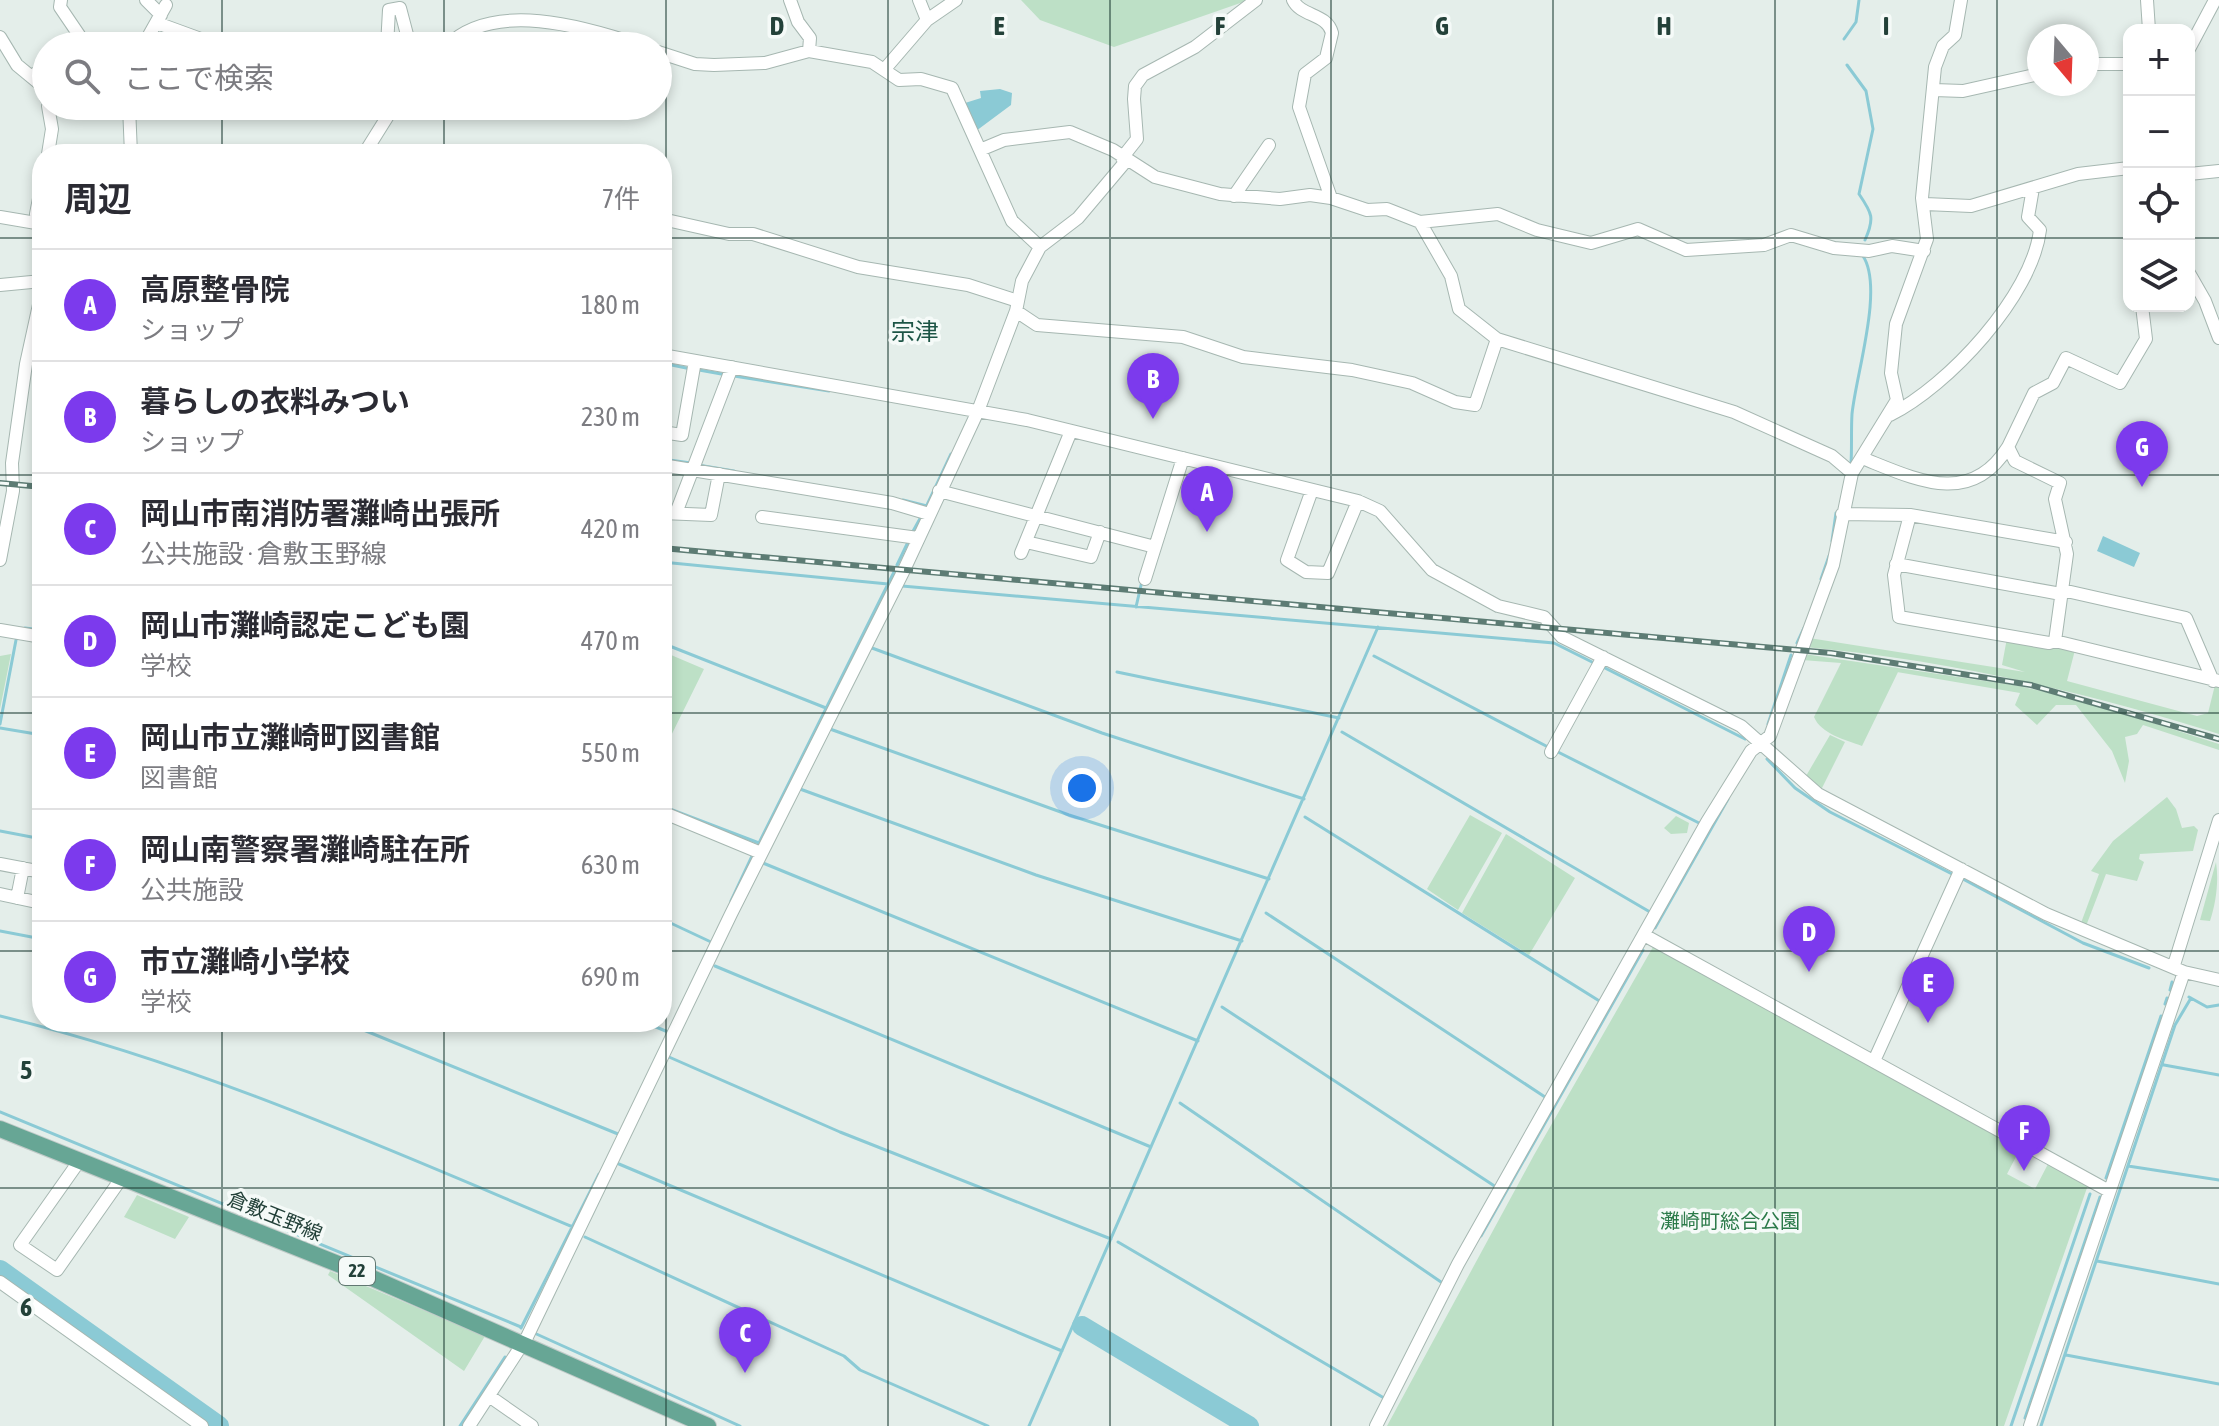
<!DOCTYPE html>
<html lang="ja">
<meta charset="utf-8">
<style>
:root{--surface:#fff;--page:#f7f7f7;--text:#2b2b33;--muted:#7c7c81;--line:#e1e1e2;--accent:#7c3aed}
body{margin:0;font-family:"Asap Condensed","Noto Sans JP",sans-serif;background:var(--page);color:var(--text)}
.controls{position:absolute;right:24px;top:24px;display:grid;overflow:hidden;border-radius:16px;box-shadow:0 4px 12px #0003}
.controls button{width:72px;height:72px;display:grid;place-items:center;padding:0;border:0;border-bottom:2px solid var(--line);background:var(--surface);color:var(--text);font:40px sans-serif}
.compass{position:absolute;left:2027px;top:24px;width:72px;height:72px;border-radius:50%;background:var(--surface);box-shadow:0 4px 12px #0003;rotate:161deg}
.you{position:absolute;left:1082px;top:788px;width:28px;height:28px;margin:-20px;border:6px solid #fff;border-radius:50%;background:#1a73e8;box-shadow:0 0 0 12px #1a73e833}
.badge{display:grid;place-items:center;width:52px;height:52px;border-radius:50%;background:var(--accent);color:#fff;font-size:26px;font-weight:700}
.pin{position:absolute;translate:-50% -66px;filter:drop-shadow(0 2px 4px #0008)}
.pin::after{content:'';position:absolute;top:42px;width:28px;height:24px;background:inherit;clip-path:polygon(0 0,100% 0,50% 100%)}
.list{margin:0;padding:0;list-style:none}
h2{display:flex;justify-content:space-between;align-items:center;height:104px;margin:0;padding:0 32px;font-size:34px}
h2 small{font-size:26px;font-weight:400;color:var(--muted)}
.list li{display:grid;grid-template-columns:52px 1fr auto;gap:24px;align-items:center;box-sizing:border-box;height:112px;padding:0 32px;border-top:2px solid var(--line)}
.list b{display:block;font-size:30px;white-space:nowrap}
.list p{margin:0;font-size:26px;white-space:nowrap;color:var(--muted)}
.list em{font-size:26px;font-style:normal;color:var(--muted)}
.icon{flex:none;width:44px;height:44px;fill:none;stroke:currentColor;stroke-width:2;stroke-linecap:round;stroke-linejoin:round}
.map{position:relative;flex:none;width:2219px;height:1426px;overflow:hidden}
.search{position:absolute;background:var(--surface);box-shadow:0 4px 12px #0003;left:32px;top:32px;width:640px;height:88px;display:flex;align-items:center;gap:20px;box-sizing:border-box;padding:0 28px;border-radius:44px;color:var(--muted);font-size:30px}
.panel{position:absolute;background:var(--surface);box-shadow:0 4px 12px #0003;left:32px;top:144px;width:640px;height:888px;border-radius:32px}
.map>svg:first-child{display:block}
.green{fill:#bde0c6}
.water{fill:#8bcad5}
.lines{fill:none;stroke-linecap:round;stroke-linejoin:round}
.stream{stroke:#8bcad5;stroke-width:3}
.river{stroke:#8bcad5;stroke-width:20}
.minor-casing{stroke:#a6b7b1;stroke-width:14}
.major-casing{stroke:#c1cac8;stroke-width:18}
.minor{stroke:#fff;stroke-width:12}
.major{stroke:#67a695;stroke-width:16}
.rail-casing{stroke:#5d7c74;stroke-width:6}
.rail{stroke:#f5faf8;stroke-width:3;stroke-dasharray:9;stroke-linecap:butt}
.grid{fill:none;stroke:#234139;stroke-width:2;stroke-opacity:0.55}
.labels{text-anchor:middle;stroke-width:7;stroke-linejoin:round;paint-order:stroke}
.shield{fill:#f5faf8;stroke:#627872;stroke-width:2}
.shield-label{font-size:18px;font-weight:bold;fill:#234139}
.street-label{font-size:20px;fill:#234139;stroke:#f5faf8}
.park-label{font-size:20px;fill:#2b7a49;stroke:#f5faf8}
.quarter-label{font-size:24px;fill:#1d5546;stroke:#f5faf8}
.grid-label{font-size:26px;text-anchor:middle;font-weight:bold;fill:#234139;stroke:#f5faf8;stroke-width:7;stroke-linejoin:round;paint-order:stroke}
</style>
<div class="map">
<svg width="2219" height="1426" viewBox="0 0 2219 1426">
<rect width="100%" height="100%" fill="#e4eeea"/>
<path class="green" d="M 1021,0 L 1249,0 L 1114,47 L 1040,20 Z
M 1809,638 L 2025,672 L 2002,665 L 2007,638 L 2075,650 L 2067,681 L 2197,716 L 2208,713 L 2215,685 L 2219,685 L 2219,734 C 2083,691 1947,660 1805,647 Z
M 664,652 L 704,669 L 662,754 L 662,657 Z
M 11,654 L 0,709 L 0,656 Z
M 1804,654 L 2019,686 L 2084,701 L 2219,744 L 2219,750 L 2143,725 L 2137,734 L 2125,737 L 2129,761 L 2125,783 L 2112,751 L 2076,705 L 2056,705 L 2037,725 L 2015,705 L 2020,693 L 1856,665 L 1898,672 L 1862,746 C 1846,740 1821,734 1814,717 L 1841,663 L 1802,660 Z
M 1830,735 L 1845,742 L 1821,790 L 1806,776 Z
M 2167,797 L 2176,809 L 2182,828 L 2194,826 L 2198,830 L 2193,851 L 2140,854 L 2139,859 L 2144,862 L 2137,881 L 2106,874 L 2086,926 L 2081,923 L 2099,874 L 2091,871 L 2113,841 Z
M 1470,815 L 1502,833 L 1458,910 L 1427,889 Z
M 1676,816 L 1689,823 L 1687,833 L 1671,834 L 1664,828 Z
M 1506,834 L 1575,878 L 1529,955 L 1462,913 Z
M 2216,862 C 2219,881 2216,903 2210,921 L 2200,920 Z
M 1653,947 L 2020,1149 L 2007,1174 L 2035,1189 L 2048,1164 L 2088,1185 L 2004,1426 L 1387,1426 L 1534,1155 Z
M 137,1195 L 189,1217 L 175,1239 L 124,1217 Z
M 330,1271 L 485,1336 L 464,1371 L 328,1275 Z"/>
<path class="water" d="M 1000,89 L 1012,93 L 1011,105 L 976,131 L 965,103 L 981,98 L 980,91 Z
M 2103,536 L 2140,553 L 2134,567 L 2097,551 Z"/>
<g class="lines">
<path class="stream" d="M 1844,39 L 1856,22 L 1859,0
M 1847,65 L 1866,91 L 1873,129 L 1859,194 C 1872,213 1875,218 1865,240
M 662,363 L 691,369
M 699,370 L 727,375
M 734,376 L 829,391
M 662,459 L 691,463
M 1851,464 C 1852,447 1851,430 1852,414 C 1856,374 1884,288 1863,256
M 698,465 L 734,471
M 903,500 L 927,506
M 927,505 L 951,454
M 912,533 L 922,515
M 662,540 L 670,516
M 1832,541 L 1836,513
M 662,562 L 888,584
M 897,565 L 909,540
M 1821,579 L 1829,556
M 902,586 L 1554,643 L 1596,664
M 1136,607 L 1142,581
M 25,628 L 42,630
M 662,643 L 826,708
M 1797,643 L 1804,628
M 872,648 L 1102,733 L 1304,799
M 1374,656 L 1548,747
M 1603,667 L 1745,739
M 1117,672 L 1339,718
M 0,724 L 16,640
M 1768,724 L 1791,655
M 0,728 L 42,735
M 830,729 L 1069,815 L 1269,879
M 1342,732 L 1650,912
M 1554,750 L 1701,824
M 1767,759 L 1795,788 L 1830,812 L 1954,875
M 800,789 L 1036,875 L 1242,941
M 662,806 L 759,843
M 1305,817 L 1601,1002
M 0,831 L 42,839
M 757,847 L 894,572
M 763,863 L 1198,1041
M 1961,878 L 2083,943 L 2149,968
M 731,901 L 753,854
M 1266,913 L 1545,1097
M 662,919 L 711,942
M 1655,928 L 1728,799
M 0,931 L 42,939
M 715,966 L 1151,1147
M 2170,990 L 2172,982
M 2189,997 L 2207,1007 L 2219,1005
M 2165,1004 L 2167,998
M 1222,1007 L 1496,1187
M 0,1016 C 199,1064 385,1148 573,1227
M 344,1022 L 618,1134
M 644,1022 L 668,1032
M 669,1057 L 840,1132 L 1111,1239
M 2164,1065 L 2219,1075
M 1180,1103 L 1441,1282
M 0,1112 L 521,1327
M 619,1164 L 1062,1351
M 2128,1166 L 2219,1180
M 2106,1178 L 2161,1016
M 1481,1236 L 1643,950
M 585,1237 L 844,1356 L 860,1370 L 988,1426
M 1118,1242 L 1384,1398
M 2097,1261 L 2219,1284
M 521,1328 L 599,1174
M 532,1332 L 740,1426
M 2066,1355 L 2219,1384
M 2025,1418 L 2100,1197
M 460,1426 L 505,1357
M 1029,1426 L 1378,627
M 2011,1426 L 2090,1194
M 2041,1426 L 2175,1025 L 2191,998"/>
<path class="river" d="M 0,1270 L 219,1426
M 1082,1326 L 1249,1426"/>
<defs>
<path id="minor" d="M 61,0 L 60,7 L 79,35 L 81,46
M 146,0 L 161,15
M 790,0 L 798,22 L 810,38 L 809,51
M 919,0 L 927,20
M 1293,0 C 1301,17 1327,13 1332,33 L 1326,58 L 1305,74 L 1299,107 L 1331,198
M 2147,0 L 2149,30
M 157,23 L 220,46
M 0,37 L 17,65 L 40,84 L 46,98
M 143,46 L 166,5
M 387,46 L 389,10 L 400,8 L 410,46
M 447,46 C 493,0 583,26 642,46
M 2189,49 L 2215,0
M 2087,64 L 2129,64
M 884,70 L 927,20 L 956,0
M 31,76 L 46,68
M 1934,90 L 1963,91 L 2039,74
M 129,106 L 131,154
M 980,150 L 1004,140 L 1070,132 L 1113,150 L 1155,177 L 1220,194 L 1280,199 L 1310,195 L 1331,198 L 1367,210 L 1387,209 L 1420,222 L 1498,214 L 1537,230 L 1591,243 L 1638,229 L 1686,250 L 1764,245 L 1791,235 L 1834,248 L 1869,251 L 1892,246 L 1924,251
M 48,154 L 52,129 L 48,106
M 364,154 L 394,106
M 1122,158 L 1137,139 L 1134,99 L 1135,86 L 1143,75 L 1195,47 L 1256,0
M 2189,174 L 2219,171
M 1234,196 L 1269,145
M 1925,204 L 1971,206 L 2078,174 L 2129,168
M 0,217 L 42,224
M 662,219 L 729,234 L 753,234 L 858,267 L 968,285 L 1018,301
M 1420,222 L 1451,276 L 1459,309 L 1497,339 L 1734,412 L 1832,456 L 1852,473
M 38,223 L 36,214 L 42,183
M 1040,247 L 1078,218 L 1126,161
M 2189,273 L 2205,301 L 2219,338
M 0,285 L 42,281
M 2142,306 L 2146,339 L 2120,383 L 2066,358 L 2053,383 L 2034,393 L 2008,447 L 2015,461 L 2060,483 L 2055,499 L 2067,554 L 2055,641 L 2219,681
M 1016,311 L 1037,325 L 1183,337 L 1243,357 L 1352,370 L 1412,383 L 1455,402 L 1475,405 L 1497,339
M 662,355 L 1027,420 L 1358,501 L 1380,511 L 1432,570 L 1498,606 L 1544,617 L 1562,637 L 1741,726 L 1818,794 L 2046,914 L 2184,972 L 2219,980
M 1890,415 C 1948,386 2032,296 2040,230 L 2028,217 L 2033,188
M 662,432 L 682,435 L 695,361
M 1862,458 C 1915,479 1970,508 2008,447
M 662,465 L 892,503 L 929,514
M 1312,490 L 1287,560 L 1306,572 L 1328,573 L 1358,501
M 939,491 L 1155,547
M 662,513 L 711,515 L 719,474
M 676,513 L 732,367
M 1842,514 L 1910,515 L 2066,542
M 1910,515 L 1894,575 L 1899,617 L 2049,643 L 2055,641
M 762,517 L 918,538
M 1026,542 L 1091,557 L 1100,532
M 1021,553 L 1071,431
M 0,560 L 13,491 L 12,463 L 26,364 L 42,291
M 1896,564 L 2061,594
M 1145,579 L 1183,458
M 2062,590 L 2186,618 L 2213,681
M 0,630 L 42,637
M 1551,752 L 1603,657
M 662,812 L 761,853
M 0,864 L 42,872
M 0,894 L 41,903
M 17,898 L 23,868
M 1644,935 L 2109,1191
M 2174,965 L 2219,820
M 1874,1061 L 1961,869
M 80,1160 L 20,1245 L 57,1270 L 123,1176
M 0,1282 L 202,1426
M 489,1396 L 532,1426
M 469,1426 L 527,1337 L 731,914 L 904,570 L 978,411 L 1016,311 L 1022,281 L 1040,247 L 1012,221 L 952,88 L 921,79 L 899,80 L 872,62 L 809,51 L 765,63 L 714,65 L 695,64 L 658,52
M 1376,1426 L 1458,1264 L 1707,822 L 1751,751 L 1770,736 L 1833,565 L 1852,473 L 1897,400 L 1891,373 L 1896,324 L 1927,239 L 1922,198 L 1935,67 L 1943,46 L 1955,35 L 1961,0
M 2030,1426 L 2184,972"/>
<path id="major" d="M 0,1129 L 363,1274 L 708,1426"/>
</defs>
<use href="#minor" class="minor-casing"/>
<use href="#major" class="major-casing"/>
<use href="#minor" class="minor"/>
<use href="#major" class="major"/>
<defs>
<path id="rail" d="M 0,483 L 42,487
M 662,548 L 1831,653 L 2031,685 L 2219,739"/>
</defs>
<use href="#rail" class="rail-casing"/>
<use href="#rail" class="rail"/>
</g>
<path class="grid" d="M 222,0 L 222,46M 444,0 L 444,46M 666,0 L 666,1426M 888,0 L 888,1426M 1110,0 L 1110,1426M 1331,0 L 1331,1426M 1553,0 L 1553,1426M 1775,0 L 1775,1426M 1997,0 L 1997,1426M 222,106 L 222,154M 444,106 L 444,154M 0,238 L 42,238M 662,238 L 2129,238M 2189,238 L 2219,238M 0,475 L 42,475M 662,475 L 2219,475M 0,713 L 42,713M 662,713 L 2219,713M 0,951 L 42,951M 662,951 L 2219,951M 222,1022 L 222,1426M 444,1022 L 444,1426M 0,1188 L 2219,1188"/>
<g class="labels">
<rect class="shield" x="339" y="1257" width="36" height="28" rx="6"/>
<g class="shield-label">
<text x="357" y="1277">22</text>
</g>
<g class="street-label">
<text transform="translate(275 1216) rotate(22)" y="7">倉敷玉野線</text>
</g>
<g class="park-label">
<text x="1730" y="1228">灘崎町総合公園</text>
</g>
<g class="quarter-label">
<text x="915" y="340">宗津</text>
</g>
</g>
<g class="grid-label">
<text x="777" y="35">D</text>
<text x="999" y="35">E</text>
<text x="1220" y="35">F</text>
<text x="1442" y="35">G</text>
<text x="1664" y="35">H</text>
<text x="1886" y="35">I</text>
<text x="26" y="1079">5</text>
<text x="26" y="1316">6</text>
</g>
</svg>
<div class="controls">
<button>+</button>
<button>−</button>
<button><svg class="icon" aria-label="locate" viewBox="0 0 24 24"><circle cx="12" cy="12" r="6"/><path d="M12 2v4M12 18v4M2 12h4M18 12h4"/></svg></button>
<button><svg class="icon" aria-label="layers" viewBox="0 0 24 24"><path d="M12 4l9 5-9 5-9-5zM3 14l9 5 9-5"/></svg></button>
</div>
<svg class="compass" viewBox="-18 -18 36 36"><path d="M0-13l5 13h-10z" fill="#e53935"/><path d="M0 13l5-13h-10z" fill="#7c7c81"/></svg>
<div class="you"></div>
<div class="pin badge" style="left:1207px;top:532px">A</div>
<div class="pin badge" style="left:1153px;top:419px">B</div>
<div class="pin badge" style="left:745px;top:1373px">C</div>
<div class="pin badge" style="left:1809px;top:972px">D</div>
<div class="pin badge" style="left:1928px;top:1023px">E</div>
<div class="pin badge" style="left:2024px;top:1171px">F</div>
<div class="pin badge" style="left:2142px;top:487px">G</div>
<div class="search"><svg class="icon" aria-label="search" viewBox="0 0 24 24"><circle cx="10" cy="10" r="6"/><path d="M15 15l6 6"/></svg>ここで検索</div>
<section class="panel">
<h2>周辺<small>7件</small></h2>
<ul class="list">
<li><span class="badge">A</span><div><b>高原整骨院</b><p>ショップ</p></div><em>180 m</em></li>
<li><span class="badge">B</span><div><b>暮らしの衣料みつい</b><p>ショップ</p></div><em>230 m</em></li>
<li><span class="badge">C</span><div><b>岡山市南消防署灘崎出張所</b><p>公共施設 · 倉敷玉野線</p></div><em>420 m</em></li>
<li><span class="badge">D</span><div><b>岡山市灘崎認定こども園</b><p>学校</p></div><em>470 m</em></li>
<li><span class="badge">E</span><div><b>岡山市立灘崎町図書館</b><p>図書館</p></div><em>550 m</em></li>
<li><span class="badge">F</span><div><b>岡山南警察署灘崎駐在所</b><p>公共施設</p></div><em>630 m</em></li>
<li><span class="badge">G</span><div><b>市立灘崎小学校</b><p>学校</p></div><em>690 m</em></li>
</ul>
</section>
</div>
